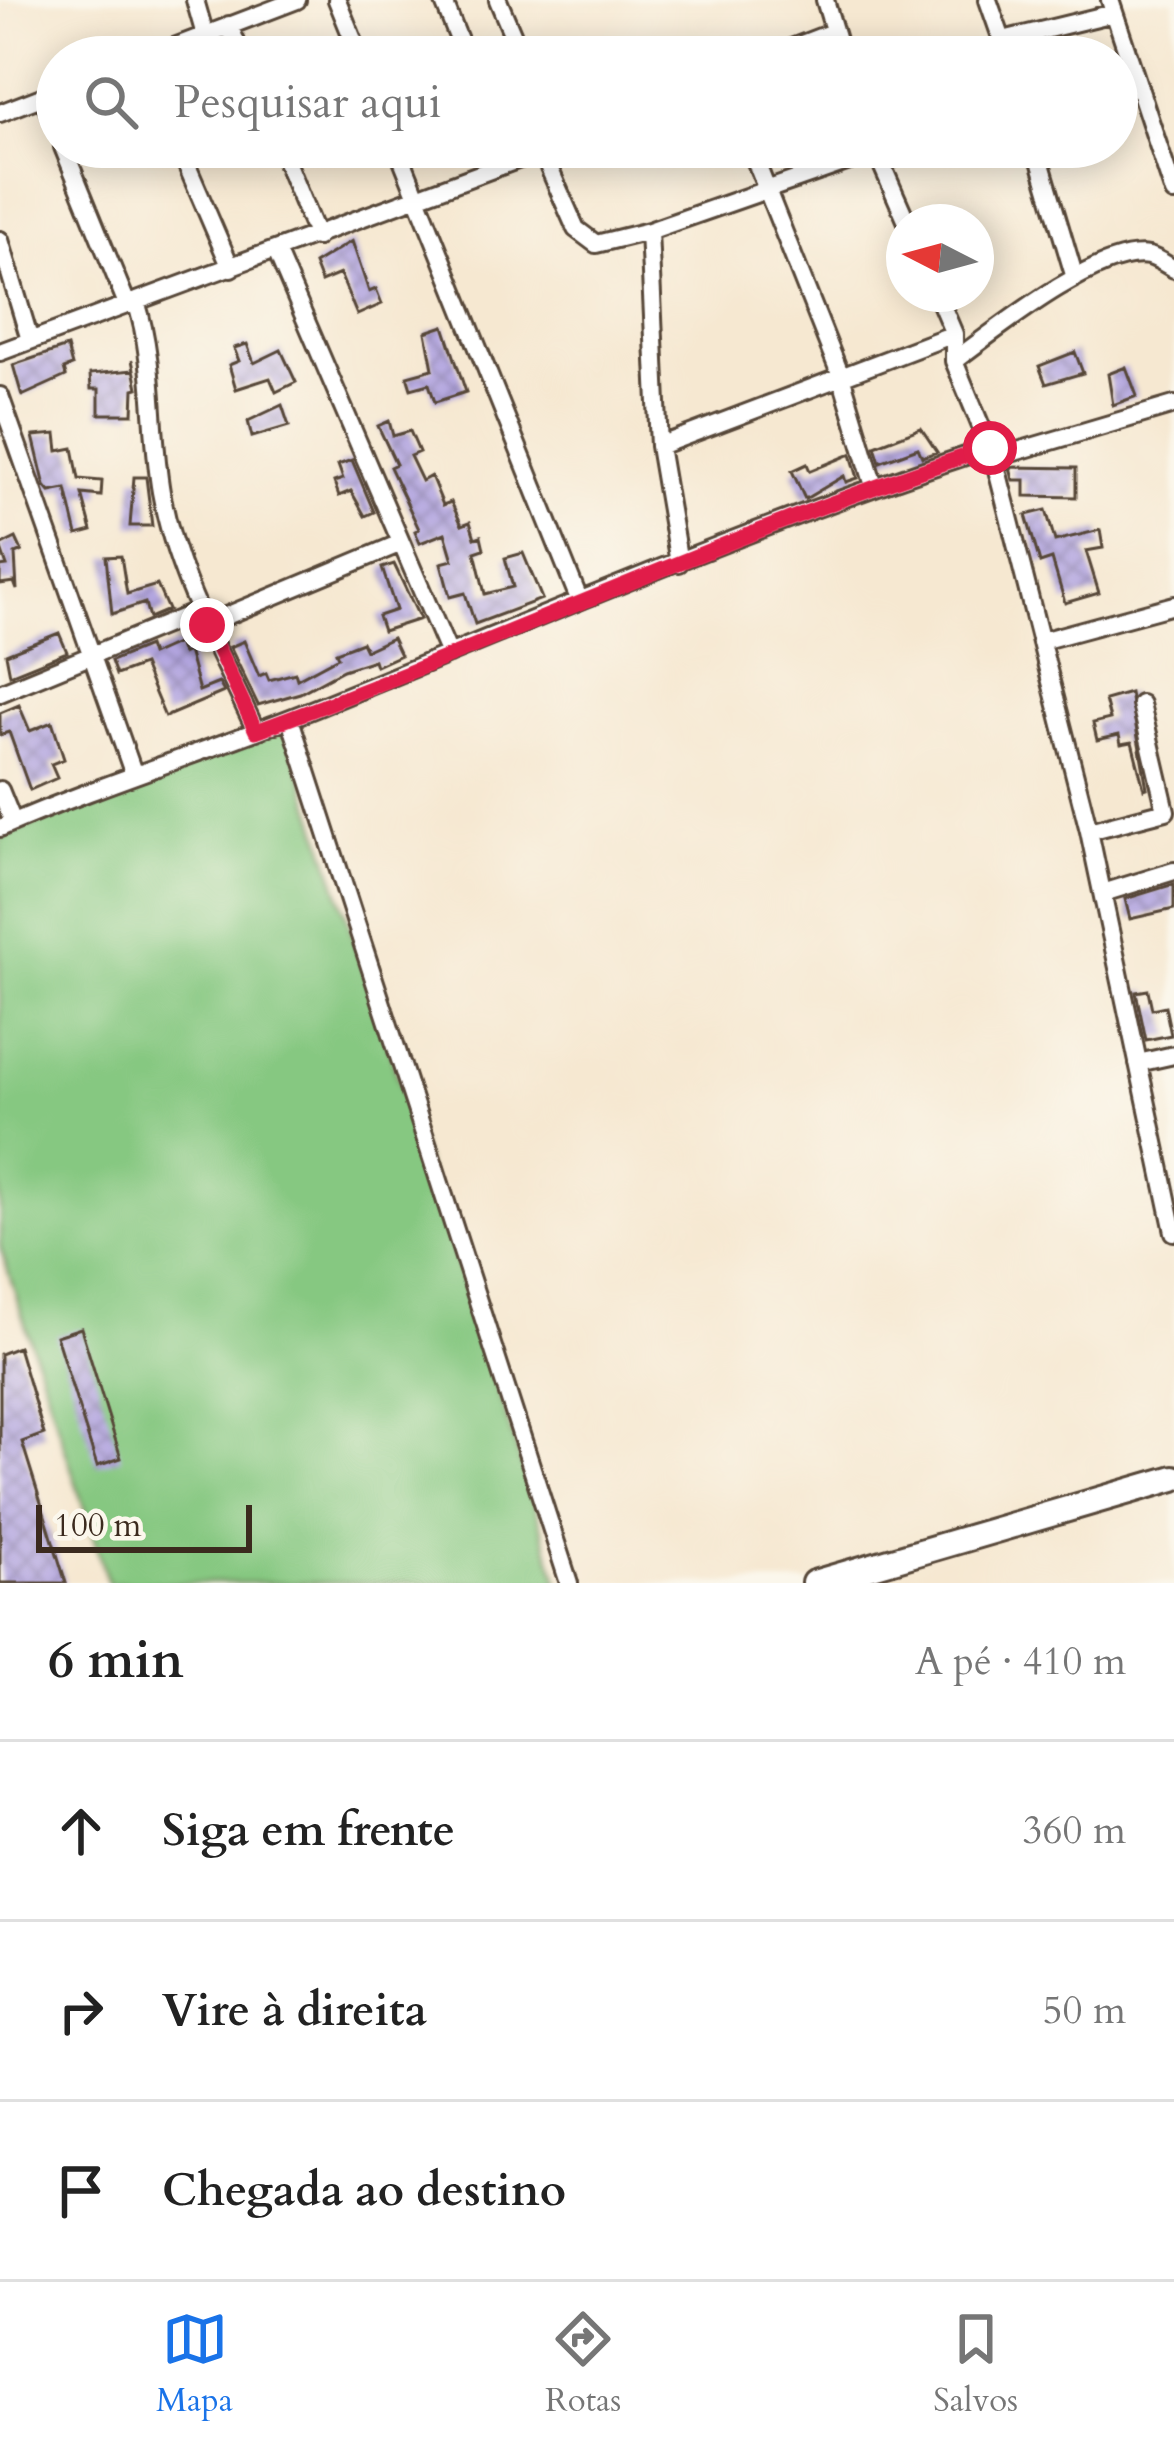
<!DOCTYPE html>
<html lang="pt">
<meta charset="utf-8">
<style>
:root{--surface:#fff;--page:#f6f6f6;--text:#222;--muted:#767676;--line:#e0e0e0;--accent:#1a73e8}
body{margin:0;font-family:Cardo,serif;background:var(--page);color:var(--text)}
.compass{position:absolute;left:886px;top:204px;width:108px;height:108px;border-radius:50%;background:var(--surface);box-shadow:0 6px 30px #0003;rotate:276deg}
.scale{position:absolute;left:36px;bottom:30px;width:216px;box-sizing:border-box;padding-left:12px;border:6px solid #3b2a1e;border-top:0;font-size:33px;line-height:42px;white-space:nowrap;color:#3b2a1e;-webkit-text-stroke:9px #fbf7ec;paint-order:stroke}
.stop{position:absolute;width:36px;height:36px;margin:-27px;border:9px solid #e11d48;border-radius:50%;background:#fff}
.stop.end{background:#e11d48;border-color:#fff;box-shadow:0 3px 12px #0008}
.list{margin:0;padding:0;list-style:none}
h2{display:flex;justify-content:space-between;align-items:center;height:156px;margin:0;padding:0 48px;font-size:51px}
h2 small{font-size:39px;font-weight:400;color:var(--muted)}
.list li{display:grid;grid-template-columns:78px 1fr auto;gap:36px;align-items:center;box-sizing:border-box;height:180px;padding:0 48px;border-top:3px solid var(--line)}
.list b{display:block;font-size:45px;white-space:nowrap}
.list em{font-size:39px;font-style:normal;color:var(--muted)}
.icon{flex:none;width:66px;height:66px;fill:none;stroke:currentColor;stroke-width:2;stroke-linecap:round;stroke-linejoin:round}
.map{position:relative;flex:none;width:1174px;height:1583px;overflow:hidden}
.search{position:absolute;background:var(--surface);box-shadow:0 6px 30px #0003;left:36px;right:36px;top:36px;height:132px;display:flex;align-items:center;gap:30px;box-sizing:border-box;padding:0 42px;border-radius:66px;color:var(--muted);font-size:45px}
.sheet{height:696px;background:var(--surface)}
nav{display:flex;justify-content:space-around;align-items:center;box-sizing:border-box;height:168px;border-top:3px solid var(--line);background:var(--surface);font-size:33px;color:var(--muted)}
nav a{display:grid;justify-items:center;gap:6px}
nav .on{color:var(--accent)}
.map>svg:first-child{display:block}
.green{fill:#86c881;stroke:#607950;stroke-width:3}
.building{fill:url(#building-cross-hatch)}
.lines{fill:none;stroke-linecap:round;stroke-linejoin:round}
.street-casing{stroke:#574639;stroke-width:22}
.secondary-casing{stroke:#574639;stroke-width:30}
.street{stroke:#fff;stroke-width:16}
.secondary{stroke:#fff;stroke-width:24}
.route{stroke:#e11d48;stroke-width:15}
</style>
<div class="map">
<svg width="1174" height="1583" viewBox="0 0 1174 1583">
<defs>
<pattern id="building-cross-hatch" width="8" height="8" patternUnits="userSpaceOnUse" patternTransform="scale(3)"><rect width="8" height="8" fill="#b3a6e0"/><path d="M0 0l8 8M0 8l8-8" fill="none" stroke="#9387b5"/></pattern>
</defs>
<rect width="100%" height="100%" fill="#fbf7ec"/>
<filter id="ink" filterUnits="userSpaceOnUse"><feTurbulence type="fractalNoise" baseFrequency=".00833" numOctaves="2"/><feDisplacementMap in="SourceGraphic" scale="24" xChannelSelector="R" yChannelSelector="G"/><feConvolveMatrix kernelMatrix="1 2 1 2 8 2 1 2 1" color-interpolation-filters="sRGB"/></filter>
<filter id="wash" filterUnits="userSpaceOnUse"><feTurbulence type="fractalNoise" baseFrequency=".004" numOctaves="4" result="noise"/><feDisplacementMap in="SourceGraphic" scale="48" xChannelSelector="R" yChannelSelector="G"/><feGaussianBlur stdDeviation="2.7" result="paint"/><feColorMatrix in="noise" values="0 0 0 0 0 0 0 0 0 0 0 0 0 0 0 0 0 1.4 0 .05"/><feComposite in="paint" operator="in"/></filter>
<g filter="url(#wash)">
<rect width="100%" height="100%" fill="#f6e8d1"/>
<path class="green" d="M 286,726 L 559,1583 L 108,1583 L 0,1246 L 0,837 Z"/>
<g id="blocks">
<path class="building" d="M 352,241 L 369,292 L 376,289 L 382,304 L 357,315 L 340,274 L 321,282 L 314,264 Z
M 444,326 L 466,392 L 435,402 L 429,384 L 411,389 L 407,376 L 433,369 L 426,332 Z
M 247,344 L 254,363 L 281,350 L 296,382 L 276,392 L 270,378 L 236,389 L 229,365 L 239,361 L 234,348 Z
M 67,347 L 72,366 L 64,369 L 66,376 L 22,396 L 13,365 Z
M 1075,352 L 1083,373 L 1046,384 L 1039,366 Z
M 132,360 L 138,388 L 134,389 L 133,414 L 99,414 L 99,389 L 91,389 L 90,374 L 134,370 Z
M 1126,367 L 1137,396 L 1113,405 L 1108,374 Z
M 282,405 L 289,426 L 252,437 L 248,421 Z
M 389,421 L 393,436 L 410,431 L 419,452 L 410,456 L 422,481 L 431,476 L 443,505 L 451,502 L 462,525 L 470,522 L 475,538 L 481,536 L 484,549 L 475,552 L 485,594 L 513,587 L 505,558 L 523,553 L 542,599 L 475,624 L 465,593 L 450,597 L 441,563 L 453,560 L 445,533 L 420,543 L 415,531 L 419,529 L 390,467 L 396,464 L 378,426 Z
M 921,428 L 937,452 L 922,457 L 918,448 L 880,462 L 875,446 Z
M 56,434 L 58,451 L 73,448 L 79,479 L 102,481 L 101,496 L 82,494 L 92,531 L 77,535 L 66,489 L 50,492 L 45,486 L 33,436 Z
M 851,454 L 858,478 L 846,482 L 844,476 L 805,499 L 792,471 L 807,464 L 810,471 Z
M 352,460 L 374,512 L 365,516 L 351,491 L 339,496 L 334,482 L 343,479 L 338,465 Z
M 1010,467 L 1076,468 L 1076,497 L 1025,496 L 1025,480 L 1013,480 Z
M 134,477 L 146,477 L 152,526 L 130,526 Z
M 1046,510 L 1055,541 L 1100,530 L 1103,548 L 1086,551 L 1099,593 L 1065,603 L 1052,559 L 1040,563 L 1026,515 Z
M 16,538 L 22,551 L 15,554 L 17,590 L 14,582 L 0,584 L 0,567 L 7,566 L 0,546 Z
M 121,556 L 127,594 L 157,585 L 168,610 L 149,618 L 145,603 L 112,614 L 106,557 Z
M 394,564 L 420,619 L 383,631 L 378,616 L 396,610 L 382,568 Z
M 59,633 L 67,652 L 10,675 L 6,654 Z
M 392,638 L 400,655 L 376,666 L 374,660 L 343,670 L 300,693 L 258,705 L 230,647 L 244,641 L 259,676 L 266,673 L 269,680 L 295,673 L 297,679 L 338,657 L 336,652 L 362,642 L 366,650 Z
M 178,643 L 182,654 L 188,651 L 199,691 L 219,683 L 224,692 L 165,717 L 143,665 L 116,675 L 111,661 L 148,646 L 151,655 Z
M 1130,693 L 1147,788 L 1144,789 L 1132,742 L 1121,744 L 1119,735 L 1097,740 L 1093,723 L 1110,719 L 1105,700 Z
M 19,705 L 30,731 L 52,722 L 64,759 L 51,764 L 57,778 L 30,790 L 9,732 L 0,735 L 0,713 Z
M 1174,884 L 1174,909 L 1130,919 L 1125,899 Z
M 1148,990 L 1152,1009 L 1165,1006 L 1171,1035 L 1146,1040 L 1136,992 Z
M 81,1328 L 121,1458 L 97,1466 L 56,1336 Z
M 18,1347 L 44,1434 L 22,1442 L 66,1583 L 0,1583 L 0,1354 Z"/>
</g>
</g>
<g filter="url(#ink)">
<use href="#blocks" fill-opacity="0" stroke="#574639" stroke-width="3"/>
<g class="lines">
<defs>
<path id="street" d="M 195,0 L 205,35
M 337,0 L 360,57
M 443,0 L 466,57
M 498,0 L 522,57
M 825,0 L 842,57
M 988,0 L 1008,57
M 1110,0 L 1174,193
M 229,25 L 242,57
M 1003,40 L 1114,13
M 148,57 L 297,0
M 768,57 L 833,32
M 43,97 L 57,131
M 0,113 L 57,91
M 63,147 L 127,304
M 179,147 L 231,268
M 280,147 L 317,237
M 397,147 L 579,599
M 750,147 L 842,379 L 874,486
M 874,147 L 907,222
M 1036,147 L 1075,278
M 542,152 L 576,229 L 596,244 L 649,231 L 875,152
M 881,162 L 929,147
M 649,231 L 659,446 L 679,563
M 0,240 L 30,340
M 276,251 L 449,654
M 937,294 L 954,334 L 954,361 L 994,458 L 1089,831 L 1174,1232
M 136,301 C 156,364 150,428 161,492 C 176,577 221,654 256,731
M 0,352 L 552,147
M 954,361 C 993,332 1100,246 1149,256 C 1157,258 1167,265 1174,269
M 0,396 L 134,775
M 659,446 L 954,334
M 994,458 L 1174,405
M 207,624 L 401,543
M 1041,641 L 1174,605
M 0,693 L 201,610
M 290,719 L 569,1583
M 0,790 L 13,822
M 0,828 C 103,783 212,750 316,708 C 539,618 761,522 990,448
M 1089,831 L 1166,811 L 1141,704
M 1103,893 L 1174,871
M 1138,1063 L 1174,1055"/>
<path id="secondary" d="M 814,1583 L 1174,1478"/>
</defs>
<use href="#street" class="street-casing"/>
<use href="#secondary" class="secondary-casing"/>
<use href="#street" class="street"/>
<use href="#secondary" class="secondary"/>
</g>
</g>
<g class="lines" filter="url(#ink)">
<path class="route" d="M 207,625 L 256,731 C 503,641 740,528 990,448"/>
</g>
</svg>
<svg class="compass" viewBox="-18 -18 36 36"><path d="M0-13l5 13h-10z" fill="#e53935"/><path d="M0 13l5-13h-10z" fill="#767676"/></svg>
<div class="scale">100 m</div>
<div class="stop" style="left:990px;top:448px"></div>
<div class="stop end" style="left:207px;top:625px"></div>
<div class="search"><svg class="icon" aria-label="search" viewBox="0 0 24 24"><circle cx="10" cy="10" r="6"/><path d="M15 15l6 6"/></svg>Pesquisar aqui</div>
</div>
<section class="sheet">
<h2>6 min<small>A pé · 410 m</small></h2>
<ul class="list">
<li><svg class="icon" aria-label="ahead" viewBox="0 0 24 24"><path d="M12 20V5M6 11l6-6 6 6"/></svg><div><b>Siga em frente</b></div><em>360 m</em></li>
<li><svg class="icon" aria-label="right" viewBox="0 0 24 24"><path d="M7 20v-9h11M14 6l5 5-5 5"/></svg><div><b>Vire à direita</b></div><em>50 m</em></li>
<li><svg class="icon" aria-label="arrive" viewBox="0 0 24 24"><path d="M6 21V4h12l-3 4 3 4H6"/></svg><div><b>Chegada ao destino</b></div></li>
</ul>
</section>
<nav>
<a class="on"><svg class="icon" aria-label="map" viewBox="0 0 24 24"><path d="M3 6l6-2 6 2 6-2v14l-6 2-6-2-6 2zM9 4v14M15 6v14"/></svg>Mapa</a>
<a><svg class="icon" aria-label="directions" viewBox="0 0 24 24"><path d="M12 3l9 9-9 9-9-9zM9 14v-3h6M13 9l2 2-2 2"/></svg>Rotas</a>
<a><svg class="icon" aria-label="saved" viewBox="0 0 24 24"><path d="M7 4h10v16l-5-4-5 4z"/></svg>Salvos</a>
</nav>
